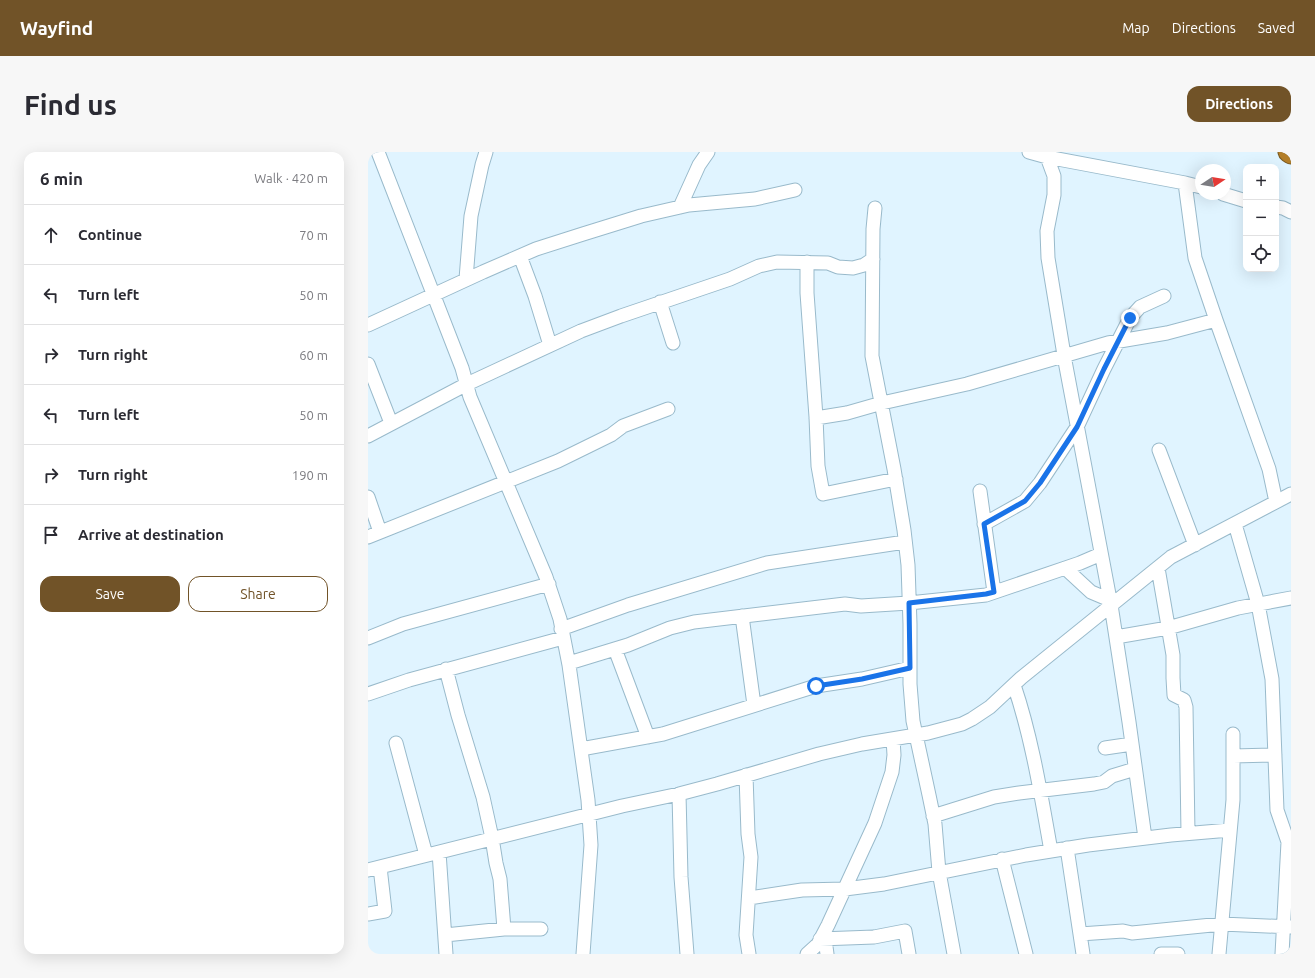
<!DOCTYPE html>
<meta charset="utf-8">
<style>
:root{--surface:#fff;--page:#f7f7f7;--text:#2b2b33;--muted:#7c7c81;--line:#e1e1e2;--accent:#715328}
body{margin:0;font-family:Ubuntu,sans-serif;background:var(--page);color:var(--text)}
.controls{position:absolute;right:12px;top:12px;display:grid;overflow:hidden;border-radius:8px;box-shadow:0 4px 16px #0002}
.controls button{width:36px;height:36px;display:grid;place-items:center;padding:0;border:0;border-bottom:1px solid var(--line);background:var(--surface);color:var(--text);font:20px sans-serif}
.compass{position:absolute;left:827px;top:12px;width:36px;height:36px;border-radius:50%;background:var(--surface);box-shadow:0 4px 16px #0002;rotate:78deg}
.stop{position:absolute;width:12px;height:12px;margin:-9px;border:3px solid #1a73e8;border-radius:50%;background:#fff}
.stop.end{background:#1a73e8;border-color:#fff;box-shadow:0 1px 4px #0008}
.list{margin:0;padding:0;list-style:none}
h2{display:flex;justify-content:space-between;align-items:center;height:52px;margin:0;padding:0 16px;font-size:17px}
h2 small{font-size:13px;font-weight:400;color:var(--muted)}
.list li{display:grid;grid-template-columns:26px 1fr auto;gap:12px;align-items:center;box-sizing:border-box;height:60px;padding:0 16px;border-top:1px solid var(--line)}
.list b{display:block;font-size:15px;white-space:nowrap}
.list em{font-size:13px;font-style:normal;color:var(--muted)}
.actions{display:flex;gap:8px;padding:12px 16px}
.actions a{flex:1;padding:9px 0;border:1px solid var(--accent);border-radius:12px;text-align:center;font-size:14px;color:var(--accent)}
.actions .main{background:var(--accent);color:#fff}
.icon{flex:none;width:22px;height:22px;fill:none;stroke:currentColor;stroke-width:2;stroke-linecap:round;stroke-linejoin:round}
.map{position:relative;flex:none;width:923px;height:802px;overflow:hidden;border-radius:12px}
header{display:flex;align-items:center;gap:24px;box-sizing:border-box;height:56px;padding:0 20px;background:var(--accent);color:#fff}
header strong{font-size:19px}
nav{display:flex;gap:22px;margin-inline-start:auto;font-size:14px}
.intro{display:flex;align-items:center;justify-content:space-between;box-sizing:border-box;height:96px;padding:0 24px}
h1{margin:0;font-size:28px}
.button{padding:10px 18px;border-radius:12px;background:var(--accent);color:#fff;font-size:14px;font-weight:700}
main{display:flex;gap:24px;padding:0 24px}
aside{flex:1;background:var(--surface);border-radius:12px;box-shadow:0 4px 16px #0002}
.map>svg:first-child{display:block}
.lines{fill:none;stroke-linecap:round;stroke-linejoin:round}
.minor-casing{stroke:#99bacb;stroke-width:15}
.highway-casing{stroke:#775923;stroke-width:21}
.minor{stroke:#fff;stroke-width:13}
.highway{stroke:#b37e28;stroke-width:19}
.route{stroke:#1a73e8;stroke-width:5}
</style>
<header>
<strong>Wayfind</strong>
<nav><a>Map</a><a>Directions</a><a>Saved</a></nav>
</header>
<div class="intro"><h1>Find us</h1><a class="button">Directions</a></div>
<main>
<aside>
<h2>6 min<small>Walk · 420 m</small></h2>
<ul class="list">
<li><svg class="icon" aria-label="ahead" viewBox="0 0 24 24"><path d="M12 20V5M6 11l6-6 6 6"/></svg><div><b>Continue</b></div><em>70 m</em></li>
<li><svg class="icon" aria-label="left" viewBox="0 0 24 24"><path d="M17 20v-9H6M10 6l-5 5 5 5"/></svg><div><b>Turn left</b></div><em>50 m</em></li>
<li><svg class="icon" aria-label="right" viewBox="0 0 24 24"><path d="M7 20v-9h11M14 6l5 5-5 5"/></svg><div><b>Turn right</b></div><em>60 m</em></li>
<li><svg class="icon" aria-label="left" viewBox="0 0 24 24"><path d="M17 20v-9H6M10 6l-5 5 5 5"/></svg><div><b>Turn left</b></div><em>50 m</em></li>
<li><svg class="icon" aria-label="right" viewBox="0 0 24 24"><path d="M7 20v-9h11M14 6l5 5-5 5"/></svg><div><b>Turn right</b></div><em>190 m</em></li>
<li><svg class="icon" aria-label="arrive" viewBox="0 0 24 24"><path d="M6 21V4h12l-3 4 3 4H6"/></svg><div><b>Arrive at destination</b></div></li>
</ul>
<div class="actions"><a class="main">Save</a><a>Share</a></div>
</aside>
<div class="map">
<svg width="923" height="802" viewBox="0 0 923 802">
<rect width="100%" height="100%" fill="#e0f4ff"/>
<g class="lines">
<defs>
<path id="minor" d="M 10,0 L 94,216 L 102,245 L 178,425 L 192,467 L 201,513 L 220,648 L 223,693 L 215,802
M 661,0 L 679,5 L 817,31 L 833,35
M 679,5 L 686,24 L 686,43 L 679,79 L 680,106 L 697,209 L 743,453 L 761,570 L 777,686
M 817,31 L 827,106 L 848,168 L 901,317 L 908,350
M 855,42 L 878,49
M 312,55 L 331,13 L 340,0
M 908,55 L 915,56 L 923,60
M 507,56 L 505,77 L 504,204 L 526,317 L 536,378 L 540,413 L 542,472 L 542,532 L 545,569 L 561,643 L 567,672 L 571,720 L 586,802
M 152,104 L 167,144 L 182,193
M 439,110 L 439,141 L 448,265 L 450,314 L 455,342 L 528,327
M 98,127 L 103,64 L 114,13 L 118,0
M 292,150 L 305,191
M 0,173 L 115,120 L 168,97 L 215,82 L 273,64 L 321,53 L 387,47 L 427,38
M 0,212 L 23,271
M 448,266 L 479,261 L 514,251 L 599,232 L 740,191 L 799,181 L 848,168
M 0,284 L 99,232 L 213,179 L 253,164 L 362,127 L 391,114 L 409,110 L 460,111 L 470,115 L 485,116 L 496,113 L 505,107
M 791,298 L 827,393
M 612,339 L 626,440
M 0,345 L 12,380
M 616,372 L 657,349 L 672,331 L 709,275 L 736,217 L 762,166 L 772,155 L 796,144
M 867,372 L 890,452 L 904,527 L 909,658 L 920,690 L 914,802
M 0,385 L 190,309 L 243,283 L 255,274 L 300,257
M 697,416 L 723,440 L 742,448
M 790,416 L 805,503 L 805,526 L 806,543 L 816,548 L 818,555 L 820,681
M 374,464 L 386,553
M 193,477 L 260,453 L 399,411 L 537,390
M 748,485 L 800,476 L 870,456 L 923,446
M 0,486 L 35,472 L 181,432
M 247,497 L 280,585
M 201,511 L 260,493 L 302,476 L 326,470 L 477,452 L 493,454 L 541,451 L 618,443 L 712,411 L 733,402
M 78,517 L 90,563 L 115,645 L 124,686 L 128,711 L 132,727 L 136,777
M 646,533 C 664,586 673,643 683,699
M 0,542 L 41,528 L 195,486
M 28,591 L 58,703
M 737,596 L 764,592
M 213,597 L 295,582 L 448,534 L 494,527 L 542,516
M 865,604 L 907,603
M 378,623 L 380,682 L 383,705 L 378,783 L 381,802
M 311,642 L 313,725 L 319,802
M 565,664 L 626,645 L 651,641 L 726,632 L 736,630 L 744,624 L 767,617
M 699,696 L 715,802
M 71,700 L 78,802
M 634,707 L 658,802
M 0,718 L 254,654 L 311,642 L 349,632 L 451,602 L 494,592 L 560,581 L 594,572 L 604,567 L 622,555 L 653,526 L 803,405 L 923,342
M 381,746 L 434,738 L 477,737 L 516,732 L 658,703 L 720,693 L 803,683 L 862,678
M 0,762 L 17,759 L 12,715
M 712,782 L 755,779 L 764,781 L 854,772 L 923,775
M 77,783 L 136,777 L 173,777
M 452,787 L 506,785 L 537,779 L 541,802
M 457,787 L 459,802
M 439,802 L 450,792 L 460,773 L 507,671 L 524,620 L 526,603 L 525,587
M 793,802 L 810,802
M 851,802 L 865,648 L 865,582"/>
<path id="highway" d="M 920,0 L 923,2"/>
</defs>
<use href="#minor" class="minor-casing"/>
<use href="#highway" class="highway-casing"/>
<use href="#minor" class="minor"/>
<use href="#highway" class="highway"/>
</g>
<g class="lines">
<path class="route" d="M 448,534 L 494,527 L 542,516 L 541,451 L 618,442 L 626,440 L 616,372 L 657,349 L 672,331 L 709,275 L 736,217 L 762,166"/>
</g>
</svg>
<div class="controls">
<button>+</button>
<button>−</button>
<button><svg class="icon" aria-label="locate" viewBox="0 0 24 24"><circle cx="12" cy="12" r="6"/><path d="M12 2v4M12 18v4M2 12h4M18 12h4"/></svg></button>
</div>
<svg class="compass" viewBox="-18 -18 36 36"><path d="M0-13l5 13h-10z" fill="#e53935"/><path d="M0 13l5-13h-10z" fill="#7c7c81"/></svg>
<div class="stop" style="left:448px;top:534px"></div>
<div class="stop end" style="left:762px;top:166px"></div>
</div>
</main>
